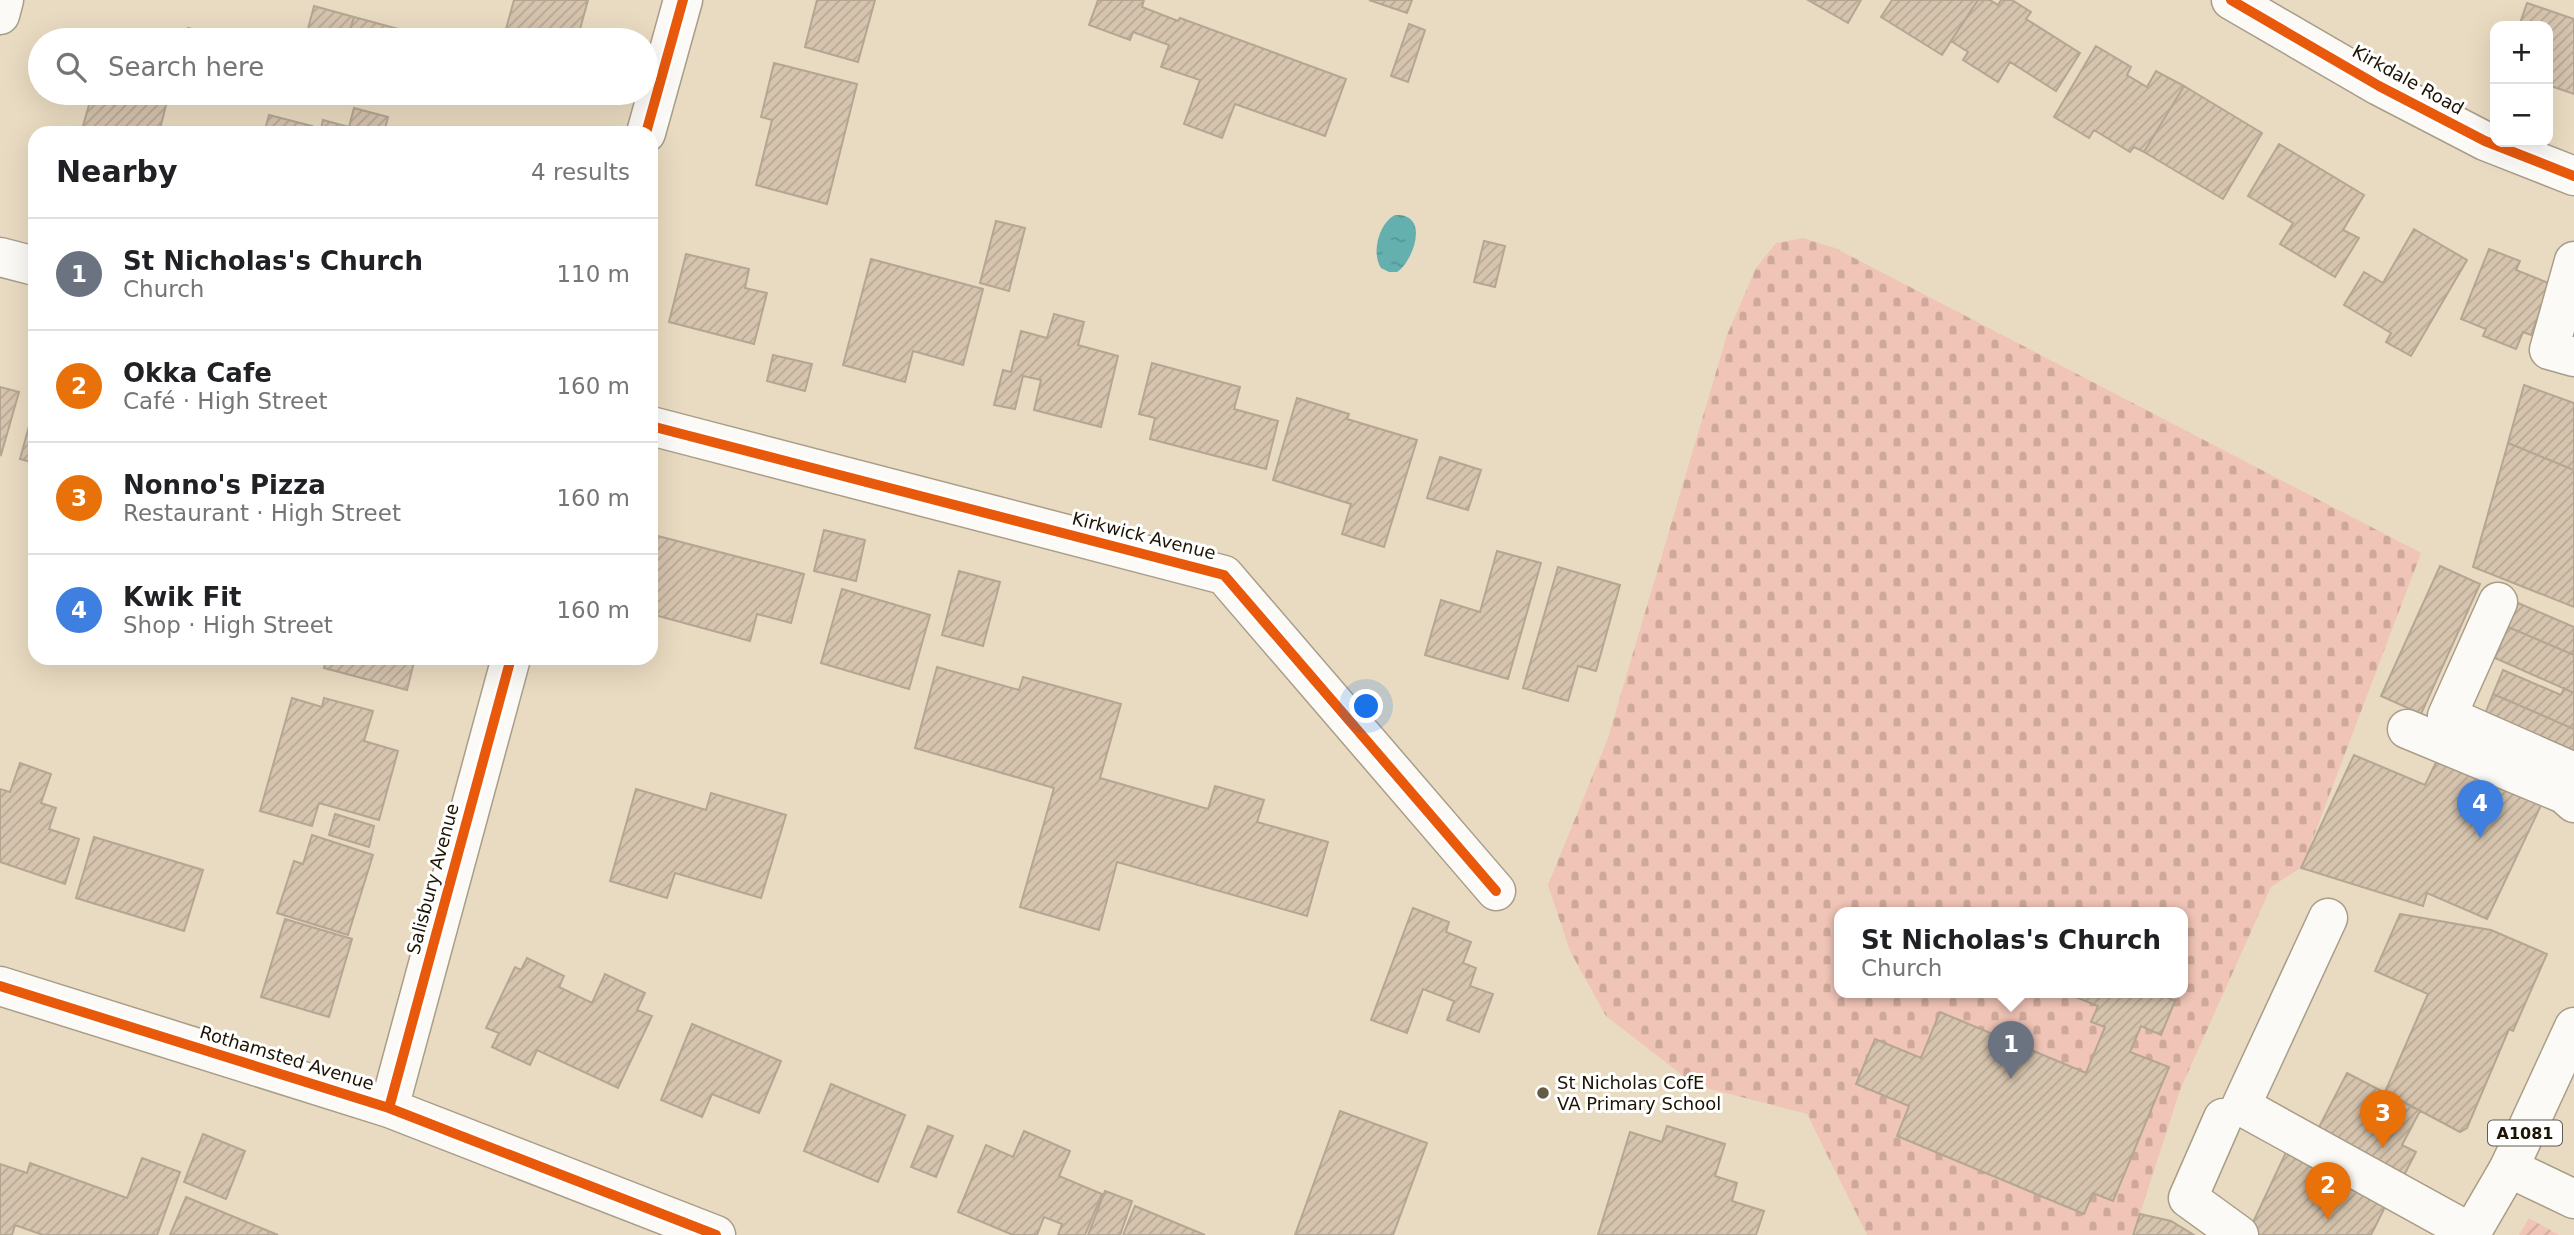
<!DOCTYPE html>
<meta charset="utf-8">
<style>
:root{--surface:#fff;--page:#f2f2f2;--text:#202124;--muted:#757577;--line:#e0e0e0;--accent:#645a46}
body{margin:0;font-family:"DejaVu Sans",sans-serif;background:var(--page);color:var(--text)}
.controls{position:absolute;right:21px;top:21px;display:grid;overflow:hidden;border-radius:14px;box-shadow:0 7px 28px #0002}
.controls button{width:63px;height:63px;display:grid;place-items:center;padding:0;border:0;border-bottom:2px solid var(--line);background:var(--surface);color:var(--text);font:35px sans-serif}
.you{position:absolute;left:1367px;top:707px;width:24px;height:24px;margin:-18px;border:5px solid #fff;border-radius:50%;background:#1a73e8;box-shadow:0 0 0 10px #1a73e833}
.badge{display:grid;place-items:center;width:46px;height:46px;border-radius:50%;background:var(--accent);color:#fff;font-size:23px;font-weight:700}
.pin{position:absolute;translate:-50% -58px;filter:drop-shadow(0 2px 4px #0008)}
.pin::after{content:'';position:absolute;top:37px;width:24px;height:21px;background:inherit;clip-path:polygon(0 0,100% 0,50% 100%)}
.popup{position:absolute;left:1834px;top:907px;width:354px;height:91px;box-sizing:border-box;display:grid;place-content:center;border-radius:14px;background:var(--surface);filter:drop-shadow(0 2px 5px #0005);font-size:23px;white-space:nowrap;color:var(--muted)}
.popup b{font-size:26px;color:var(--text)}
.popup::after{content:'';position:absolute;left:50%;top:100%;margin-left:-14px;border:14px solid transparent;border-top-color:var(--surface)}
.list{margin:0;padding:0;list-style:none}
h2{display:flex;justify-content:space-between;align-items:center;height:91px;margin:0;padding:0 28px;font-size:30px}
h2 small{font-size:23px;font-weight:400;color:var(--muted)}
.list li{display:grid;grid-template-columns:46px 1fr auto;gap:21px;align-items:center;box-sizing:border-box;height:112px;padding:0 28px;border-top:2px solid var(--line)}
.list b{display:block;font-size:26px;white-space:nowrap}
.list p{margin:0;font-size:23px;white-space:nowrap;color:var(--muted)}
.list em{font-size:23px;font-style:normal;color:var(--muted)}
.icon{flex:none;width:38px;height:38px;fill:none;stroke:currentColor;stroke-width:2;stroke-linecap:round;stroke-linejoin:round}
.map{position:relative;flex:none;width:2574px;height:1235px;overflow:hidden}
.search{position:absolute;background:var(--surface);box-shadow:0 7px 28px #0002;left:28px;top:28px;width:630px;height:77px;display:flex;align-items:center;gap:18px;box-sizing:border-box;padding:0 24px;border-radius:38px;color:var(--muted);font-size:26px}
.panel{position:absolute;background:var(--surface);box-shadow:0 7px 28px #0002;left:28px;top:126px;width:630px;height:539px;border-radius:21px}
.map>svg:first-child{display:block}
.cemetery{fill:url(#cemetery-stones);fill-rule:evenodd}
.garden{fill:url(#garden-furrows)}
.water{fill:url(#water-ripples)}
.building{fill:url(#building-hatch);stroke:#b4a693;stroke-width:2}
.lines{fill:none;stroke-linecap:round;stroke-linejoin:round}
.minor-casing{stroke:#a89d88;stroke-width:41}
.major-casing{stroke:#a89d88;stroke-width:41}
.minor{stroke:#fcfaf6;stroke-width:38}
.major{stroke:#fcfaf6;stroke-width:38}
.cycleway-casing{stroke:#fff;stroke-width:15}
.cycleway{stroke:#e8590c;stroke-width:10}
.poi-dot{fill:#645a46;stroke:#fff;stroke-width:2.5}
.labels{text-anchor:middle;stroke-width:6;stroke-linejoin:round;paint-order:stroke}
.shield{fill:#fff;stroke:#615a4f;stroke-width:2}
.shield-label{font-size:16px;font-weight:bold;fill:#1d1403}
.street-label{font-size:18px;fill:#1d1403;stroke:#fff}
.poi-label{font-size:18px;fill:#1d1403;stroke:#fff;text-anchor:start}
</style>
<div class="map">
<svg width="2574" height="1235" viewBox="0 0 2574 1235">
<defs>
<pattern id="cemetery-stones" width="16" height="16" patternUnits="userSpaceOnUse" patternTransform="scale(1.75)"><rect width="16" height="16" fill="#f0c4b6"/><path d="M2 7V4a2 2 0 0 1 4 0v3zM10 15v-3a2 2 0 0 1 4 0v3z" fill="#cda89b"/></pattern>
<pattern id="garden-furrows" width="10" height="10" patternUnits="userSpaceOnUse" patternTransform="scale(1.75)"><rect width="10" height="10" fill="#f0c4b6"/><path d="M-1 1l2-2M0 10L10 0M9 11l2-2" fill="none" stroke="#cda89b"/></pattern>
<pattern id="water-ripples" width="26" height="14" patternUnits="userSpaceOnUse" patternTransform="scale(1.75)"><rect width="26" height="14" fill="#63b0af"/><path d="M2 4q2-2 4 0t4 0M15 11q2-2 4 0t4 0" fill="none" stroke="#569695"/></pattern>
<pattern id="building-hatch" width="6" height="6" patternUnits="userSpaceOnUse" patternTransform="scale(1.75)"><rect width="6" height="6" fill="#d6c4ae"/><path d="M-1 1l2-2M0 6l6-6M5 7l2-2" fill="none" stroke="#b7a894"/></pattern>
</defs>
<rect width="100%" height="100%" fill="#e9dbc1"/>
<path class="cemetery" d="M 1803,238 L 1835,248 L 2421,553 L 2302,867 L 2271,887 L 2180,1090 L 2140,1214 L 2131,1235 L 1867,1235 L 1807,1114 L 1695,1085 L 1606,1016 L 1570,951 L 1548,885 L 1608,738 L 1727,335 L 1756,268 L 1776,243 ZM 1840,913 L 2182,913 L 2182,993 L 1840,993 Z"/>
<path class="garden" d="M 2529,1218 L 2559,1235 L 2519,1235 Z"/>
<path class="water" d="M 1395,215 C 1431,213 1413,262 1397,272 L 1389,272 L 1381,268 C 1371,253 1379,223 1395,215 Z"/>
<path class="building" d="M 514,0 L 588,0 L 577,40 L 503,40 Z
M 817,0 L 875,0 L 858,62 L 805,47 Z
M 1098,0 L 1144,0 L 1142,7 L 1178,21 L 1180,18 L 1346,79 L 1325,136 L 1235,104 L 1222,138 L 1184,124 L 1200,80 L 1161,67 L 1169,45 L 1133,32 L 1130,40 L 1089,25 Z
M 1369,0 L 1412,0 L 1407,13 Z
M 1808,0 L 1861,0 L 1848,23 Z
M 1892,0 L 1978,0 L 1942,55 L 1881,17 Z
M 1978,0 L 1990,0 L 1998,5 L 2001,0 L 2012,0 L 2031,12 L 2026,19 L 2080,53 L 2056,91 L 2010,62 L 1998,82 L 1963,60 L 1968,52 L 1951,41 Z
M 2527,3 L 2574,19 L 2574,94 L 2548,85 L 2548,26 L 2519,26 Z
M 314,6 L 354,17 L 347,40 L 305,40 Z
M 354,17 L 413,33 L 411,40 L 347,40 Z
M 1409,24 L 1425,30 L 1408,82 L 1391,76 Z
M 188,28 L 222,37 L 222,40 L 185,40 Z
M 2096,46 L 2131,67 L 2127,75 L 2147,87 L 2156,71 L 2184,86 L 2144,152 L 2134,147 L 2130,152 L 2094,130 L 2089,138 L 2054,117 Z
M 774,63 L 857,84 L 827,204 L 756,185 L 772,120 L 761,117 Z
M 2184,86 L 2262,133 L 2223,199 L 2144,152 Z
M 118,93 L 169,93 L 159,133 L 81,133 L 91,98 L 115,105 Z
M 354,108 L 388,117 L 384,133 L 320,133 L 323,120 L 349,127 Z
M 269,115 L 312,126 L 310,133 L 264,133 Z
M 2279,144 L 2364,195 L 2343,230 L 2359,238 L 2335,277 L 2280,244 L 2293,223 L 2248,196 Z
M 996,221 L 1025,228 L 1009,291 L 980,283 Z
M 2414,229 L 2467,260 L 2411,356 L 2386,342 L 2391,333 L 2344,305 L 2364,272 L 2383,283 Z
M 1484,241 L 1505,246 L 1495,287 L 1474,282 Z
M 2489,249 L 2520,261 L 2516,270 L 2551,284 L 2531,335 L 2523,332 L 2516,349 L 2483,336 L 2486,329 L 2461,319 Z
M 686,254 L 749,269 L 745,288 L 767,293 L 754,344 L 669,322 Z
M 871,259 L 983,289 L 963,365 L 913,351 L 905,382 L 843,365 Z
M 1054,314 L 1084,322 L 1078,345 L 1118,356 L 1101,427 L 1034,410 L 1041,380 L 1023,376 L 1015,409 L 994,405 L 1003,370 L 1011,372 L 1021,331 L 1047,338 Z
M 773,355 L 812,364 L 805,391 L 767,381 Z
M 1152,363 L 1240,387 L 1234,409 L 1278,421 L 1266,469 L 1150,439 L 1155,418 L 1139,414 Z
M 2524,385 L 2574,403 L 2574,470 L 2508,443 Z
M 0,387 L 19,392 L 1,455 L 0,454 Z
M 1297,398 L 1349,414 L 1347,419 L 1417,440 L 1384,547 L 1342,534 L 1351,504 L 1273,480 Z
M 35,404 L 35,463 L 20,459 Z
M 2508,443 L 2574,470 L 2574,607 L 2473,567 Z
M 1440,457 L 1481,470 L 1468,510 L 1427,498 Z
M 824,530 L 865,540 L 856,581 L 814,571 Z
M 654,535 L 804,574 L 791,623 L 757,614 L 750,641 L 651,614 L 651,546 Z
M 1497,551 L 1541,563 L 1508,679 L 1425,655 L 1441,600 L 1480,612 Z
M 2440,566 L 2480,584 L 2421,714 L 2381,696 Z
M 1558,567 L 1620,585 L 1596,671 L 1578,666 L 1568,701 L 1523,688 Z
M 959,571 L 1000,582 L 983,646 L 942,635 Z
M 842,589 L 930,615 L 909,689 L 821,663 Z
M 2518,603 L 2574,627 L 2574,655 L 2508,627 Z
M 2508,627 L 2574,655 L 2574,693 L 2495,658 Z
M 327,658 L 415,658 L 407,690 L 324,668 Z
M 937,667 L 1019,690 L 1023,677 L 1121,704 L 1100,778 L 1208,809 L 1215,786 L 1264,800 L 1257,822 L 1328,842 L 1307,916 L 1117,862 L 1099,930 L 1020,907 L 1054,788 L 915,748 Z
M 2503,670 L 2561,695 L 2564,688 L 2574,693 L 2574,729 L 2493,694 Z
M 2493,694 L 2574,729 L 2574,766 L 2483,719 Z
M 292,698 L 322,707 L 324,698 L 373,711 L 364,741 L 398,751 L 379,820 L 319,803 L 312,826 L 260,811 Z
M 2440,754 L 2544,799 L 2487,919 L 2427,893 L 2423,906 L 2301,868 L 2354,755 L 2425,785 Z
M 20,763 L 51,774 L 41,803 L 56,808 L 49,829 L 79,839 L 65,884 L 0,862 L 0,789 L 10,792 Z
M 636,789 L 706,810 L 711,793 L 786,815 L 761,898 L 675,873 L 667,898 L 610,881 Z
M 335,814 L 374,826 L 369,847 L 329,835 Z
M 312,835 L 373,855 L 348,935 L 277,913 L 294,861 L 303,864 Z
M 94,837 L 203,870 L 184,931 L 76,898 Z
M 1413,908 L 1449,922 L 1446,932 L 1471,942 L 1463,963 L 1476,968 L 1470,986 L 1493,994 L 1479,1032 L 1447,1020 L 1454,1001 L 1423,989 L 1407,1033 L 1371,1020 Z
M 2400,914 L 2491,930 L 2547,954 L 2513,1031 L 2509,1029 L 2467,1128 L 2460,1132 L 2385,1092 L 2428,994 L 2375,971 Z
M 285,919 L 352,939 L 329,1017 L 261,997 Z
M 527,958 L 564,976 L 559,987 L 592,1003 L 605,974 L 645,993 L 637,1010 L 652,1016 L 618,1088 L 537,1050 L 530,1065 L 492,1047 L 499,1033 L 486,1028 L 515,967 L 521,970 Z
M 2074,993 L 2158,993 L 2175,1001 L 2161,1035 L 2141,1026 L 2135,1040 L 2130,1052 L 2169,1067 L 2113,1201 L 2093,1193 L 2084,1214 L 1897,1136 L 1909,1106 L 1856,1084 L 1875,1039 L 1921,1058 L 1940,1012 L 2086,1073 L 2105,1027 L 2091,1022 L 2098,1006 L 2073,996 Z
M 692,1024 L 781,1061 L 759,1113 L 712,1094 L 702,1117 L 661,1100 Z
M 2347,1073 L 2420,1111 L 2402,1145 L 2416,1152 L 2399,1185 L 2316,1133 Z
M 831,1084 L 905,1115 L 878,1182 L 804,1151 Z
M 1340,1111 L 1427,1143 L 1393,1235 L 1295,1235 Z
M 928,1126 L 953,1136 L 936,1177 L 911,1167 Z
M 1667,1126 L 1725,1144 L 1715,1176 L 1737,1183 L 1732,1201 L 1764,1211 L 1756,1235 L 1598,1235 L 1630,1132 L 1662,1142 Z
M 1024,1131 L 1070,1151 L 1059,1176 L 1102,1194 L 1085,1235 L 1058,1235 L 1062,1224 L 1044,1217 L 1037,1235 L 1013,1235 L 958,1212 L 986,1145 L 1013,1157 Z
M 203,1134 L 245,1151 L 226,1199 L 184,1182 Z
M 2288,1148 L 2388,1201 L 2371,1235 L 2247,1235 Z
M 142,1158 L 180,1172 L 157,1235 L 43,1235 L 15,1225 L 12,1235 L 0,1235 L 0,1164 L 27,1173 L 30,1163 L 127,1198 Z
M 1105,1191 L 1132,1201 L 1120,1235 L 1088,1235 Z
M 186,1197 L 278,1235 L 170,1235 Z
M 1135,1206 L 1205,1235 L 1123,1235 Z
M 2140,1214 L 2171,1221 L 2194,1235 L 2133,1235 Z"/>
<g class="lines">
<defs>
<path id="minor" d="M 2231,0 L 2379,86 L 2485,141 L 2574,176
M 0,15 L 4,0
M 646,133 L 683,0
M 0,257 L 35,266
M 2574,261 L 2549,350 L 2574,357
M 651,426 L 1224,575 L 1496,891
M 2498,602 L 2447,716 L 2574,772
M 2407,729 L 2564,794 L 2574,803
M 2328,918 L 2241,1106 L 2471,1233
M 0,986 L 389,1108 L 716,1235
M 389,1108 L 511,658
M 2223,1118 L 2188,1198 L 2239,1235
M 2509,1168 L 2574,1199"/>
<path id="major" d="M 2470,1235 L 2509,1168 L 2574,1027"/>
</defs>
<use href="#minor" class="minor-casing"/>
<use href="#major" class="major-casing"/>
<use href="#minor" class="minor"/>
<use href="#major" class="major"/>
<defs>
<path id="cycleway" d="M 2231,0 L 2379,86 L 2485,141 L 2574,176
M 646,133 L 683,0
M 651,426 L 1224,575 L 1496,891
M 0,986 L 389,1108 L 716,1235
M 389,1108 L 511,658"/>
</defs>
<use href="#cycleway" class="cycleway-casing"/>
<use href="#cycleway" class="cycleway"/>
</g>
<circle class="poi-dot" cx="1543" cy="1093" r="7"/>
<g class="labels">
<rect class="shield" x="2488" y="1120.5" width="74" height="25" rx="5"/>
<g class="shield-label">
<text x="2525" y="1139">A1081</text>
</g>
<g class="street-label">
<text transform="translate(2408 80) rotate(29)" y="6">Kirkdale Road</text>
<text transform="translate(1144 536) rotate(14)" y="6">Kirkwick Avenue</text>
<text transform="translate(433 879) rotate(-75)" y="6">Salisbury Avenue</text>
<text transform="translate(287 1058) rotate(17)" y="6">Rothamsted Avenue</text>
</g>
<g class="poi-label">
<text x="1557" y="1089">St Nicholas CofE<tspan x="1557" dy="21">VA Primary School</tspan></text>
</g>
</g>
</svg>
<div class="controls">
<button>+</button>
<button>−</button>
</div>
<div class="you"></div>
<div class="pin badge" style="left:2011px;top:1079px;background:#6b7280">1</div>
<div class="popup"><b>St Nicholas's Church</b>Church</div>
<div class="pin badge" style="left:2328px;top:1220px;background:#e8710a">2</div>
<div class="pin badge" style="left:2383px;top:1148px;background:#e8710a">3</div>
<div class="pin badge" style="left:2480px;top:838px;background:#3f7fe0">4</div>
<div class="search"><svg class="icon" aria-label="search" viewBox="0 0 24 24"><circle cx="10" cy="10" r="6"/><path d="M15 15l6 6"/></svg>Search here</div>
<section class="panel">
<h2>Nearby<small>4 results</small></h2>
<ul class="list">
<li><span class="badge" style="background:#6b7280">1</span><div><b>St Nicholas's Church</b><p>Church</p></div><em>110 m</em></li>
<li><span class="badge" style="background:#e8710a">2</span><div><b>Okka Cafe</b><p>Café · High Street</p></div><em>160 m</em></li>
<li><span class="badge" style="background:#e8710a">3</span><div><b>Nonno's Pizza</b><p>Restaurant · High Street</p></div><em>160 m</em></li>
<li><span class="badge" style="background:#3f7fe0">4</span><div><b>Kwik Fit</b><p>Shop · High Street</p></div><em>160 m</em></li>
</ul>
</section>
</div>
